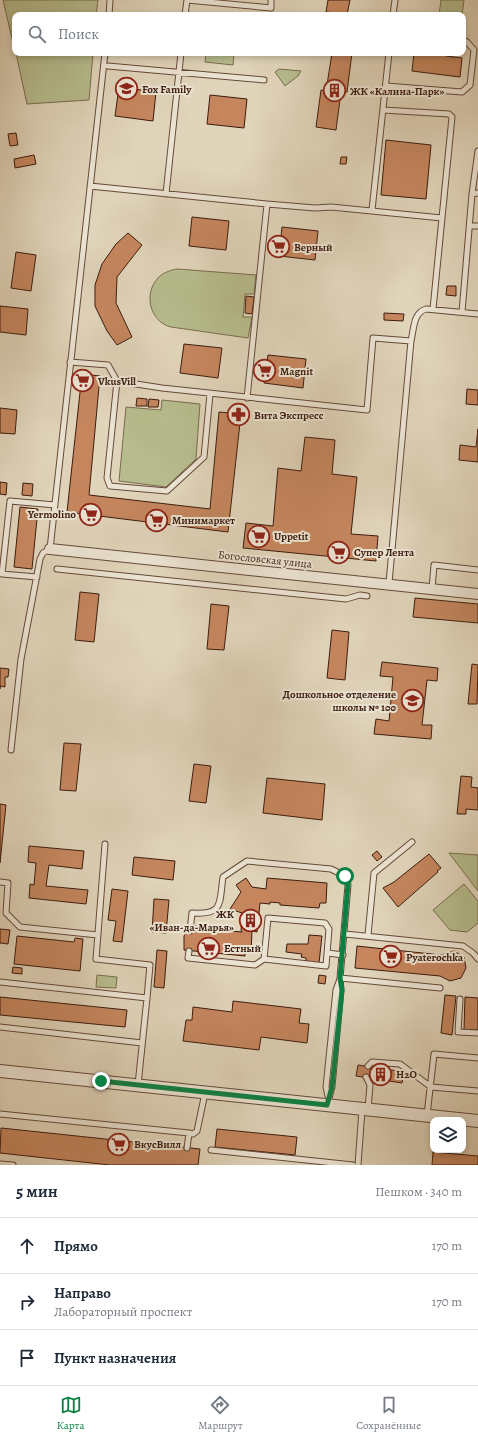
<!DOCTYPE html>
<html lang="ru">
<meta charset="utf-8">
<style>
:root{--surface:#fff;--page:#f2f2f3;--text:#1f2937;--muted:#747a83;--line:#e0e1e3;--accent:#0b8043}
body{margin:0;font-family:Alegreya,serif;background:var(--page);color:var(--text)}
.controls{position:absolute;right:12px;bottom:12px;display:grid;overflow:hidden;border-radius:8px;box-shadow:0 2px 6px #0003}
.controls button{width:36px;height:36px;display:grid;place-items:center;padding:0;border:0;border-bottom:1px solid var(--line);background:var(--surface);color:var(--text);font:20px sans-serif}
.stop{position:absolute;width:12px;height:12px;margin:-9px;border:3px solid #0b8043;border-radius:50%;background:#fff}
.stop.end{background:#0b8043;border-color:#fff;box-shadow:0 1px 4px #0008}
.list{margin:0;padding:0;list-style:none}
h2{display:flex;justify-content:space-between;align-items:center;height:52px;margin:0;padding:0 16px;font-size:17px}
h2 small{font-size:13px;font-weight:400;color:var(--muted)}
.list li{display:grid;grid-template-columns:26px 1fr auto;gap:12px;align-items:center;box-sizing:border-box;height:56px;padding:0 16px;border-top:1px solid var(--line)}
.list b{display:block;font-size:15px;white-space:nowrap}
.list p{margin:0;font-size:13px;white-space:nowrap;color:var(--muted)}
.list em{font-size:13px;font-style:normal;color:var(--muted)}
.icon{flex:none;width:22px;height:22px;fill:none;stroke:currentColor;stroke-width:2;stroke-linecap:round;stroke-linejoin:round}
.map{position:relative;flex:none;width:478px;height:1165px;overflow:hidden}
.search{position:absolute;background:var(--surface);box-shadow:0 2px 6px #0003;left:12px;right:12px;top:12px;height:44px;display:flex;align-items:center;gap:10px;box-sizing:border-box;padding:0 14px;border-radius:8px;color:var(--muted);font-size:15px}
.sheet{height:220px;background:var(--surface)}
nav{display:flex;justify-content:space-around;align-items:center;box-sizing:border-box;height:56px;border-top:1px solid var(--line);background:var(--surface);font-size:11px;color:var(--muted)}
nav a{display:grid;justify-items:center;gap:2px}
nav .on{color:var(--accent)}
.map>svg:first-child{display:block}
.green{fill:#b6bc8d;stroke:#796c4e}
.building{fill:#c5865e;stroke:#3c1c0e}
.lines{fill:none;stroke-linecap:round;stroke-linejoin:round}
.service-casing{stroke:#654a39;stroke-width:7}
.minor-casing{stroke:#654a39;stroke-width:12}
.tertiary-casing{stroke:#654a39;stroke-width:14}
.service{stroke:#ebe3d2;stroke-width:5}
.minor{stroke:#ebe3d2;stroke-width:10}
.tertiary{stroke:#ebe3d2;stroke-width:12}
.route{stroke:#0b8043;stroke-width:5}
.labels{text-anchor:middle;stroke-width:4;stroke-linejoin:round;paint-order:stroke}
.poi-label{font-size:11px;font-weight:bold;fill:#3c1c0e;stroke:#ebe3d2;text-anchor:start}
.street-label{font-size:11px;fill:#3c1c0e;stroke:#ebe3d2}
</style>
<div class="map">
<svg width="478" height="1165" viewBox="0 0 478 1165">
<rect width="100%" height="100%" fill="#e0d4ba"/>
<filter id="stains"><feTurbulence type="fractalNoise" baseFrequency=".005" numOctaves="4"/><feColorMatrix values="0 0 0 0 .2 0 0 0 0 .09 0 0 0 0 .02 0 0 0 .5 -.17"/></filter>
<radialGradient id="worn" r=".72"><stop offset=".6" stop-color="#630" stop-opacity="0"/><stop offset="1" stop-color="#630" stop-opacity=".3"/></radialGradient>
<path class="green" d="M 3,0 L 98,0 L 96,15 L 15,15 L 15,51 Z
M 441,0 L 464,0 L 462,15 L 439,15 Z
M 16,53 L 93,53 L 89,100 L 27,104 Z
M 206,53 L 234,53 L 233,65 L 205,62 Z
M 279,69 L 301,71 L 298,76 L 285,86 L 275,72 Z
M 177,269 L 256,275 L 254,294 L 245,294 L 243,317 L 252,317 L 248,338 L 171,327 C 150,322 143,294 158,278 C 162,273 171,270 177,269 Z
M 162,400 L 200,404 L 196,459 L 166,487 L 119,481 L 126,407 L 161,410 Z
M 449,853 L 478,855 L 478,891 Z
M 464,884 L 478,901 L 478,923 L 467,932 L 450,930 L 433,910 Z
M 97,975 L 117,977 L 116,988 L 96,987 Z"/>
<path class="building" d="M 328,0 L 350,0 L 347,15 L 337,15 L 337,13 L 326,12 Z
M 332,53 L 352,53 L 347,92 L 341,92 L 336,130 L 316,127 L 321,90 L 326,91 Z
M 414,53 L 445,53 L 446,56 L 462,58 L 460,77 L 412,71 Z
M 119,87 L 156,92 L 153,121 L 115,116 Z
M 210,95 L 247,99 L 244,128 L 207,124 Z
M 16,133 L 18,145 L 10,146 L 8,134 Z
M 386,140 L 431,145 L 426,199 L 381,195 Z
M 34,155 L 36,164 L 15,168 L 14,159 Z
M 341,157 L 347,157 L 346,164 L 340,164 Z
M 192,217 L 229,221 L 226,250 L 189,246 Z
M 282,227 L 318,231 L 315,260 L 279,256 Z
M 128,233 L 142,245 L 117,277 L 116,303 L 132,337 L 117,345 L 107,331 L 95,306 L 95,285 L 102,264 L 116,244 Z
M 16,252 L 36,255 L 31,291 L 11,288 Z
M 447,286 L 456,286 L 456,296 L 446,295 Z
M 246,296 L 254,297 L 252,314 L 245,313 Z
M 0,306 L 28,309 L 26,335 L 0,332 Z
M 384,313 L 404,314 L 403,321 L 384,320 Z
M 184,344 L 222,348 L 218,378 L 180,373 Z
M 268,355 L 306,359 L 303,388 L 264,383 Z
M 82,374 L 100,376 L 89,495 L 210,509 L 219,412 L 241,414 L 228,532 L 67,512 Z
M 467,389 L 478,390 L 478,405 L 466,404 Z
M 137,398 L 147,399 L 147,406 L 136,406 Z
M 149,399 L 159,400 L 158,407 L 148,407 Z
M 0,408 L 17,410 L 15,434 L 0,433 Z
M 478,429 L 478,462 L 459,460 L 460,445 L 476,447 Z
M 305,437 L 335,440 L 332,474 L 357,477 L 351,534 L 378,536 L 376,561 L 243,548 L 246,523 L 273,526 L 278,468 L 301,471 Z
M 0,482 L 7,483 L 6,495 L 0,494 Z
M 23,483 L 33,484 L 32,496 L 22,495 Z
M 20,507 L 38,509 L 32,569 L 14,567 Z
M 80,592 L 99,594 L 94,642 L 75,640 Z
M 415,598 L 478,604 L 478,623 L 413,617 Z
M 211,604 L 229,606 L 224,650 L 207,649 Z
M 332,630 L 349,632 L 345,680 L 327,678 Z
M 382,662 L 438,668 L 437,681 L 427,680 L 422,725 L 432,725 L 431,739 L 374,734 L 376,719 L 389,721 L 393,677 L 380,676 Z
M 472,664 L 478,665 L 477,704 L 468,704 Z
M 0,668 L 9,669 L 8,677 L 5,677 L 5,687 L 0,686 L 0,689 Z
M 64,743 L 81,744 L 76,791 L 60,790 Z
M 194,764 L 211,766 L 206,803 L 189,801 Z
M 461,776 L 472,777 L 471,787 L 478,788 L 478,810 L 466,809 L 466,814 L 457,814 Z
M 267,778 L 325,784 L 322,820 L 263,813 Z
M 0,804 L 6,805 L 0,863 Z
M 29,846 L 84,851 L 82,869 L 49,865 L 46,886 L 88,890 L 86,904 L 29,898 L 30,884 L 34,885 L 36,863 L 28,862 Z
M 377,851 L 382,857 L 377,861 L 372,855 Z
M 429,854 L 441,868 L 437,871 L 438,872 L 398,907 L 383,888 L 394,882 Z
M 134,857 L 175,861 L 173,880 L 132,875 Z
M 246,878 L 252,887 L 266,889 L 267,878 L 327,883 L 326,903 L 320,903 L 319,908 L 280,905 L 280,903 L 270,902 L 270,904 L 260,903 L 257,932 L 252,931 L 251,952 L 245,951 L 245,956 L 184,950 L 184,936 L 186,931 L 195,932 L 195,926 L 219,930 L 219,927 L 231,928 L 231,931 L 242,932 L 241,930 L 242,913 L 230,909 L 241,892 L 236,885 Z
M 112,889 L 128,891 L 122,942 L 113,941 L 116,921 L 108,920 Z
M 154,899 L 169,900 L 166,933 L 152,932 Z
M 0,929 L 10,930 L 8,944 L 0,943 Z
M 309,935 L 322,936 L 319,963 L 306,961 L 306,958 L 301,957 L 302,954 L 286,952 L 287,944 L 308,944 Z
M 17,936 L 74,942 L 75,938 L 83,939 L 80,971 L 14,964 Z
M 357,946 L 441,955 L 454,951 L 464,957 L 466,968 L 461,978 L 450,981 L 440,976 L 355,968 Z
M 157,950 L 167,951 L 164,988 L 154,987 Z
M 13,967 L 22,968 L 22,974 L 12,973 Z
M 319,975 L 326,976 L 325,984 L 318,983 Z
M 445,995 L 456,996 L 452,1035 L 441,1033 Z
M 0,997 L 127,1010 L 125,1027 L 0,1015 Z
M 465,997 L 478,998 L 478,1030 L 464,1030 Z
M 233,1001 L 301,1009 L 299,1023 L 309,1024 L 307,1043 L 261,1037 L 259,1050 L 183,1041 L 186,1020 L 192,1020 L 193,1007 L 232,1012 Z
M 358,1065 L 404,1072 L 402,1083 L 356,1076 Z
M 1,1128 L 200,1149 L 198,1165 L 110,1165 L 0,1153 Z
M 217,1129 L 297,1137 L 295,1155 L 215,1147 Z
M 433,1152 L 478,1156 L 478,1165 L 432,1165 Z"/>
<g class="lines">
<defs>
<path id="service" d="M 187,0 L 271,8 L 271,0
M 109,15 L 110,0
M 185,15 L 187,0
M 393,15 L 395,0
M 108,66 L 264,80
M 386,86 L 462,92 L 470,85 L 474,50 L 467,42 L 463,40
M 383,110 L 449,114 L 452,117 L 433,309
M 90,186 L 267,204 L 315,208 L 331,207 L 442,218
M 166,194 L 181,53
M 472,194 L 478,193
M 372,210 L 389,53
M 470,226 L 478,226
M 462,312 L 472,194 L 478,151
M 70,362 L 108,365 L 117,381 L 162,388 L 367,410 L 373,338 L 411,341
M 117,381 L 107,478 L 110,486 L 167,491 L 204,457 L 210,394
M 247,398 L 267,204
M 57,569 L 346,599 L 360,595 L 367,596
M 37,577 L 2,574 L 10,501 L 55,505
M 389,583 L 411,341 C 414,329 413,313 426,309 L 478,314
M 432,589 L 434,565 L 478,570
M 11,750 L 21,659 L 40,559 L 43,553 L 50,549 L 105,53
M 105,844 L 96,959 L 150,965 L 147,998
M 0,882 L 8,883 L 6,913 L 20,927 L 98,935
M 190,931 L 192,913 C 224,915 219,904 223,877 L 247,861 L 331,869 L 345,876 L 348,885 L 340,978 L 341,990 L 332,1087 L 327,1105
M 345,934 L 463,946 L 473,953 L 478,959
M 368,935 L 374,873 L 412,842
M 189,951 L 188,958 L 255,965 L 264,959 L 326,966 L 329,929 L 325,923 L 268,918 L 264,959
M 328,953 L 343,955
M 340,978 L 440,988
M 0,982 L 147,998 L 138,1085
M 460,999 L 458,1032 L 478,1033
M 0,1027 L 142,1043
M 368,1066 L 372,1062 L 400,1064 L 431,1087 L 478,1091
M 366,1077 L 370,1085 L 368,1109
M 328,1096 L 326,1087 L 336,990 L 340,979
M 0,1114 L 189,1133
M 427,1115 L 434,1054 L 478,1058
M 187,1148 L 189,1133 L 193,1134 L 197,1131 L 205,1093
M 211,1150 L 353,1165
M 0,1164 L 13,1165
M 358,1165 L 362,1110"/>
<path id="minor" d="M 50,549 L 478,594"/>
<path id="tertiary" d="M 0,1071 L 478,1121"/>
</defs>
<use href="#service" class="service-casing"/>
<use href="#minor" class="minor-casing"/>
<use href="#tertiary" class="tertiary-casing"/>
<use href="#service" class="service"/>
<use href="#minor" class="minor"/>
<use href="#tertiary" class="tertiary"/>
</g>
<g class="lines">
<path class="route" d="M 101,1081 L 327,1105 L 332,1087 L 342,990 L 340,978 L 348,884 L 345,876"/>
</g>
<defs>
<symbol id="school-ring" viewBox="-11 -11 22 22"><circle r="9.5" fill="#ebe3d2" stroke="#8f2418" stroke-width="1.5"/><path d="M0-5L7-2L0 1L-7-2ZM-4 1L0 2.5L4 1V4Q0 6-4 4Z" fill="#8f2418"/></symbol>
<symbol id="building-ring" viewBox="-11 -11 22 22"><circle r="9.5" fill="#ebe3d2" stroke="#8f2418" stroke-width="1.5"/><path d="M-4-6H4V6H1V3H-1V6H-4ZM-2.5-4.3h1.7v1.8h-1.7ZM.8-4.3h1.7v1.8H.8ZM-2.5-1h1.7V.8h-1.7ZM.8-1h1.7V.8H.8Z" fill="#8f2418"/></symbol>
<symbol id="supermarket-ring" viewBox="-11 -11 22 22"><circle r="9.5" fill="#ebe3d2" stroke="#8f2418" stroke-width="1.5"/><path d="M-6-5.5h2.5l.6 2H6L4.5 2H-2.5L-4.4-4H-6ZM-1.5 3.2a1.3 1.3 0 1 0 .1 0ZM3 3.2a1.3 1.3 0 1 0 .1 0Z" fill="#8f2418"/></symbol>
<symbol id="pharmacy-ring" viewBox="-11 -11 22 22"><circle r="9.5" fill="#ebe3d2" stroke="#8f2418" stroke-width="1.5"/><path d="M-2-6h4v4h4v4h-4v4h-4v-4h-4v-4h4Z" fill="#8f2418"/></symbol>
</defs>
<g fill-rule="evenodd">
<use href="#school-ring" x="114" y="76" width="25" height="25"/>
<use href="#building-ring" x="322" y="78" width="25" height="25"/>
<use href="#supermarket-ring" x="266" y="234" width="25" height="25"/>
<use href="#supermarket-ring" x="252" y="358" width="25" height="25"/>
<use href="#supermarket-ring" x="70" y="368" width="25" height="25"/>
<use href="#pharmacy-ring" x="226" y="402" width="25" height="25"/>
<use href="#supermarket-ring" x="78" y="502" width="25" height="25"/>
<use href="#supermarket-ring" x="144" y="508" width="25" height="25"/>
<use href="#supermarket-ring" x="246" y="524" width="25" height="25"/>
<use href="#supermarket-ring" x="326" y="540" width="25" height="25"/>
<use href="#school-ring" x="400" y="688" width="25" height="25"/>
<use href="#building-ring" x="238" y="908" width="25" height="25"/>
<use href="#supermarket-ring" x="196" y="936" width="25" height="25"/>
<use href="#supermarket-ring" x="378" y="944" width="25" height="25"/>
<use href="#building-ring" x="368" y="1062" width="25" height="25"/>
<use href="#supermarket-ring" x="106" y="1132" width="25" height="25"/>
</g>
<g class="labels">
<g class="poi-label">
<text x="142" y="93">Fox Family</text>
<text x="350" y="95">ЖК «Калина-Парк»</text>
<text x="294" y="251">Верный</text>
<text x="280" y="375">Magnit</text>
<text x="98" y="385">VkusVill</text>
<text x="254" y="419">Вита Экспресс</text>
<text x="76" y="518" text-anchor="end">Yermolino</text>
<text x="172" y="524">Минимаркет</text>
<text x="274" y="540">Uppetit</text>
<text x="354" y="556">Супер Лента</text>
<text x="396" y="698" text-anchor="end">Дошкольное отделение<tspan x="396" dy="13">школы № 100</tspan></text>
<text x="234" y="918" text-anchor="end">ЖК<tspan x="234" dy="13">«Иван-да-Марья»</tspan></text>
<text x="224" y="952">Естный</text>
<text x="406" y="961">Pyaterochka</text>
<text x="396" y="1078">H2O</text>
<text x="134" y="1148">ВкусВилл</text>
</g>
<g class="street-label">
<text transform="translate(265 559) rotate(6)" y="4">Богословская улица</text>
</g>
</g>
<rect width="100%" height="100%" filter="url(#stains)"/>
<rect width="100%" height="100%" fill="url(#worn)"/>
</svg>
<div class="controls">
<button><svg class="icon" aria-label="layers" viewBox="0 0 24 24"><path d="M12 4l9 5-9 5-9-5zM3 14l9 5 9-5"/></svg></button>
</div>
<div class="stop" style="left:345px;top:876px"></div>
<div class="stop end" style="left:101px;top:1081px"></div>
<div class="search"><svg class="icon" aria-label="search" viewBox="0 0 24 24"><circle cx="10" cy="10" r="6"/><path d="M15 15l6 6"/></svg>Поиск</div>
</div>
<section class="sheet">
<h2>5 мин<small>Пешком · 340 m</small></h2>
<ul class="list">
<li><svg class="icon" aria-label="ahead" viewBox="0 0 24 24"><path d="M12 20V5M6 11l6-6 6 6"/></svg><div><b>Прямо</b></div><em>170 m</em></li>
<li><svg class="icon" aria-label="right" viewBox="0 0 24 24"><path d="M7 20v-9h11M14 6l5 5-5 5"/></svg><div><b>Направо</b><p>Лабораторный проспект</p></div><em>170 m</em></li>
<li><svg class="icon" aria-label="arrive" viewBox="0 0 24 24"><path d="M6 21V4h12l-3 4 3 4H6"/></svg><div><b>Пункт назначения</b></div></li>
</ul>
</section>
<nav>
<a class="on"><svg class="icon" aria-label="map" viewBox="0 0 24 24"><path d="M3 6l6-2 6 2 6-2v14l-6 2-6-2-6 2zM9 4v14M15 6v14"/></svg>Карта</a>
<a><svg class="icon" aria-label="directions" viewBox="0 0 24 24"><path d="M12 3l9 9-9 9-9-9zM9 14v-3h6M13 9l2 2-2 2"/></svg>Маршрут</a>
<a><svg class="icon" aria-label="saved" viewBox="0 0 24 24"><path d="M7 4h10v16l-5-4-5 4z"/></svg>Сохранённые</a>
</nav>
